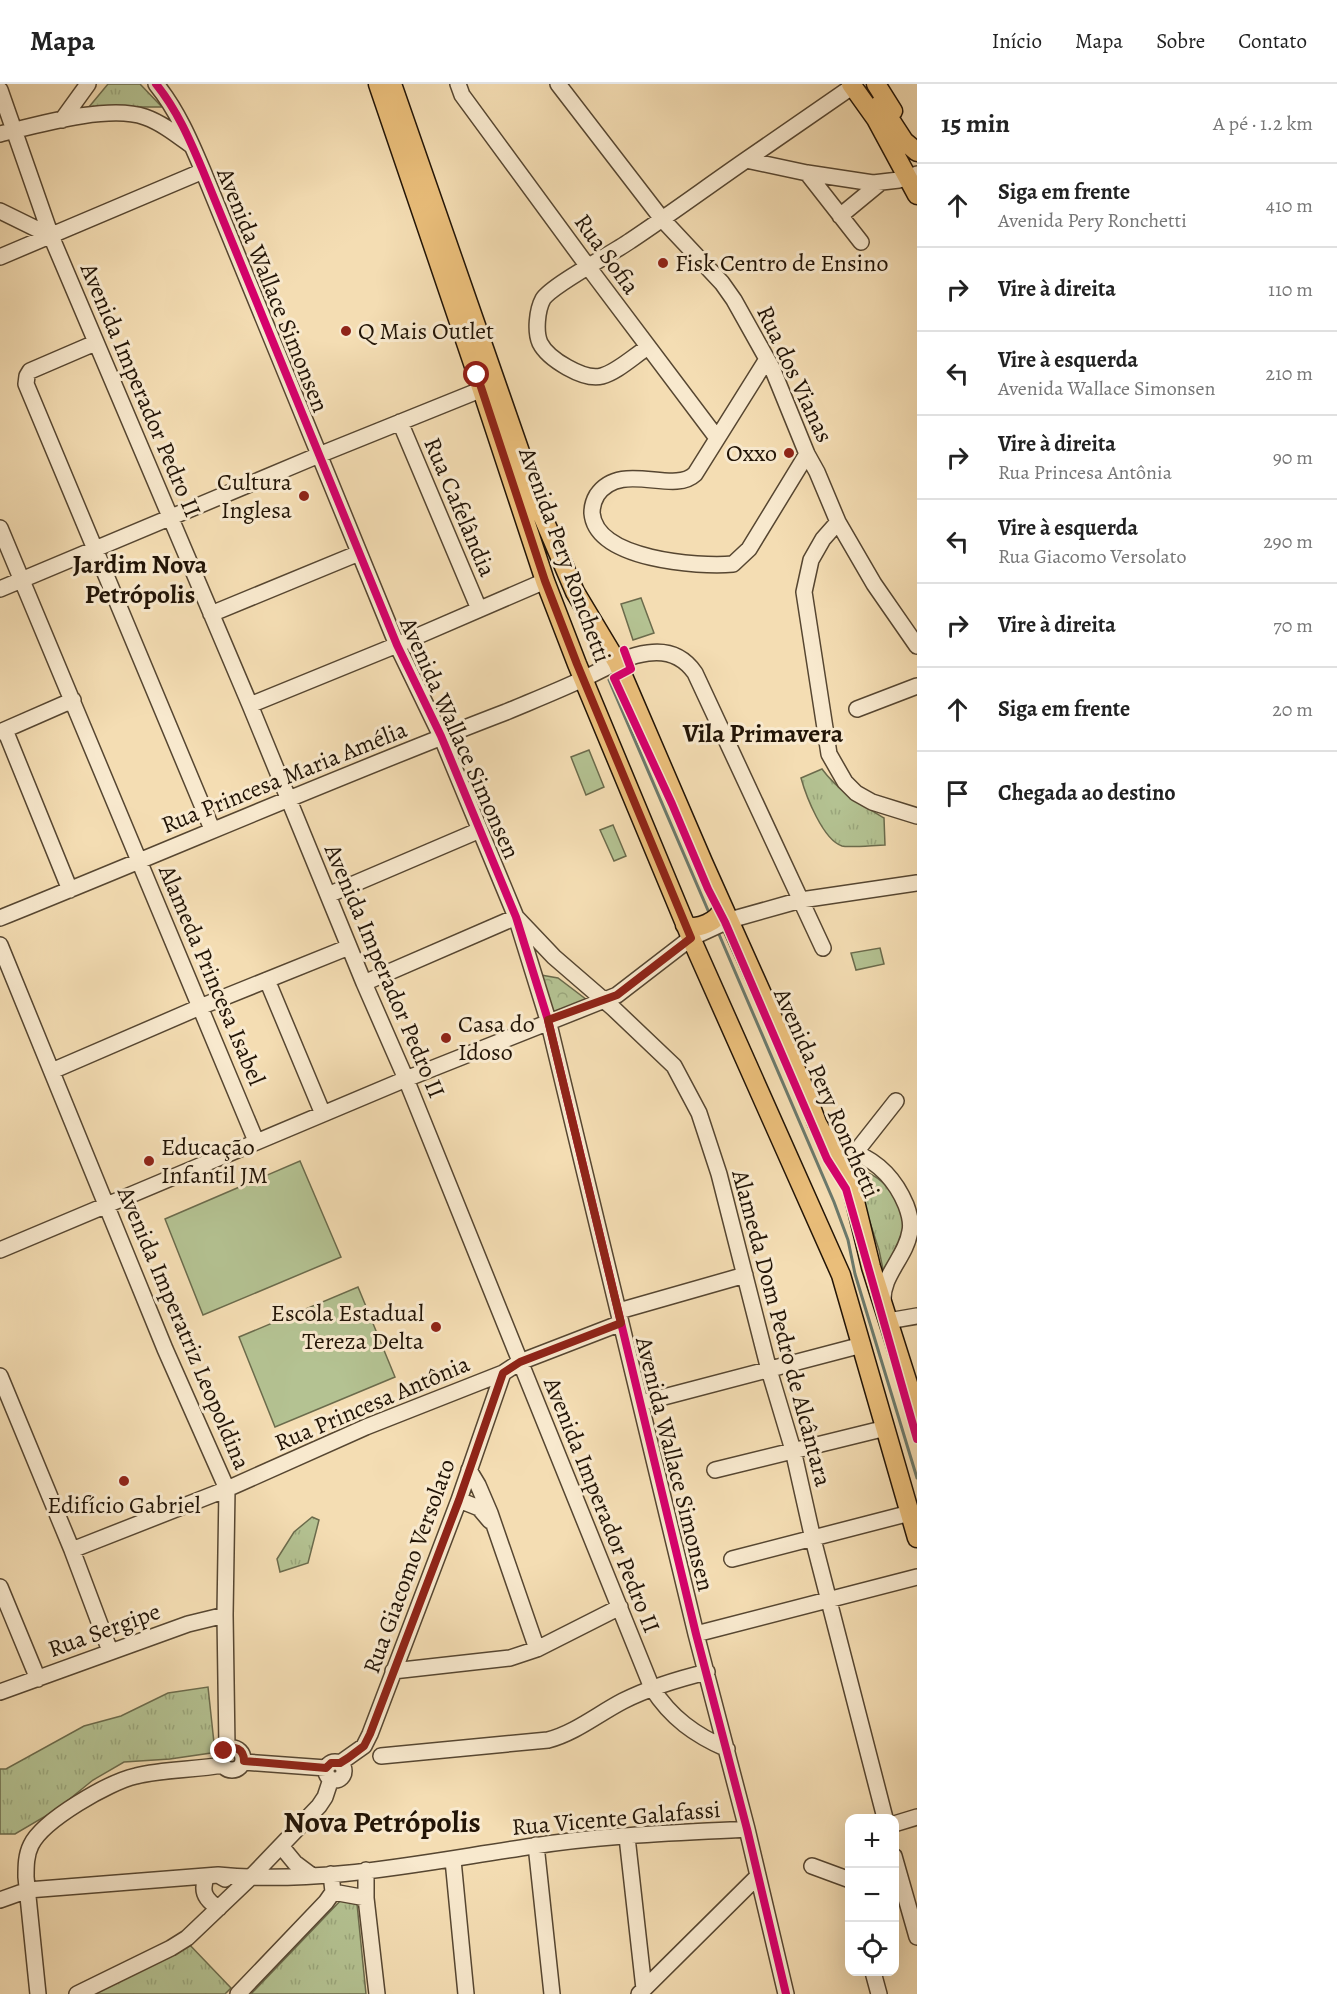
<!DOCTYPE html>
<html lang="pt">
<meta charset="utf-8">
<style>
:root{--surface:#fff;--page:#f2f2f2;--text:#222;--muted:#767676;--line:#e0e0e0}
body{margin:0;font-family:Alegreya,serif;background:var(--page);color:var(--text)}
.controls{position:absolute;right:18px;bottom:18px;display:grid;overflow:hidden;border-radius:12px;box-shadow:0 6px 24px #0002}
.controls button{width:54px;height:54px;display:grid;place-items:center;padding:0;border:0;border-bottom:2px solid var(--line);background:var(--surface);color:var(--text);font:30px sans-serif}
.stop{position:absolute;width:18px;height:18px;margin:-14px;border:4px solid #8f2418;border-radius:50%;background:#fff}
.stop.end{background:#8f2418;border-color:#fff;box-shadow:0 2px 6px #0008}
.list{margin:0;padding:0;list-style:none}
h2{display:flex;justify-content:space-between;align-items:center;height:78px;margin:0;padding:0 24px;font-size:26px}
h2 small{font-size:20px;font-weight:400;color:var(--muted)}
.list li{display:grid;grid-template-columns:39px 1fr auto;gap:18px;align-items:center;box-sizing:border-box;height:84px;padding:0 24px;border-top:2px solid var(--line)}
.list b{display:block;font-size:22px;white-space:nowrap}
.list p{margin:0;font-size:20px;white-space:nowrap;color:var(--muted)}
.list em{font-size:20px;font-style:normal;color:var(--muted)}
.icon{flex:none;width:33px;height:33px;fill:none;stroke:currentColor;stroke-width:2;stroke-linecap:round;stroke-linejoin:round}
.map{position:relative;flex:none;width:917px;height:1910px;overflow:hidden}
header{display:flex;align-items:center;gap:36px;box-sizing:border-box;height:84px;padding:0 30px;background:var(--surface);border-bottom:2px solid var(--line)}
header strong{font-size:28px}
nav{display:flex;gap:33px;margin-inline-start:auto;font-size:21px}
main{display:flex}
aside{flex:1;background:var(--surface)}
.map>svg:first-child{display:block}
.forest{fill:url(#forest-crowns);stroke:#6b6b4c;stroke-width:1.5}
.park{fill:url(#park-tufts);stroke:#6b6b4c;stroke-width:1.5}
.garden{fill:#b4c292;stroke:#6b6b4c;stroke-width:1.5}
.lines{fill:none;stroke-linecap:round;stroke-linejoin:round}
.stream{stroke:#6b796b;stroke-width:3}
.minor-casing{stroke:#564631;stroke-width:18}
.major-casing{stroke:#221406;stroke-width:21}
.minor{stroke:#f8e9ce;stroke-width:15}
.major{stroke:#eabe7a;stroke-width:18}
.cycleway-casing{stroke:#f8e9ce;stroke-width:11}
.cycleway{stroke:#d6006c;stroke-width:8}
.route{stroke:#8f2418;stroke-width:8}
.poi-dot{fill:#8f2418;stroke:#f8e9ce;stroke-width:2}
.labels{text-anchor:middle;stroke-width:6;stroke-linejoin:round;paint-order:stroke}
.street-label{font-size:24px;fill:#221406;stroke:#f8e9ce}
.poi-label{font-size:24px;fill:#221406;stroke:#f8e9ce;text-anchor:start}
.neighbourhood-label{font-size:26px;font-weight:bold;fill:#221406;stroke:#f8e9ce}
.district-label{font-size:30px;font-weight:bold;fill:#221406;stroke:#f8e9ce}
</style>
<header>
<strong>Mapa</strong>
<nav><a>Início</a><a>Mapa</a><a>Sobre</a><a>Contato</a></nav>
</header>
<main>
<div class="map">
<svg width="917" height="1910" viewBox="0 0 917 1910">
<defs>
<pattern id="forest-crowns" width="20" height="18" patternUnits="userSpaceOnUse" patternTransform="scale(1.5)"><rect width="20" height="18" fill="#b4c292"/><path d="M2 6a3 3 0 1 1 6 0M12 15a3 3 0 1 1 6 0" fill="none" stroke="#9aa67c"/></pattern>
<pattern id="park-tufts" width="24" height="20" patternUnits="userSpaceOnUse" patternTransform="scale(1.5)"><rect width="24" height="20" fill="#b4c292"/><path d="M3 7l-1-3M5 7V3M7 7l1-3M15 17l-1-3M17 17v-4M19 17l1-3" fill="none" stroke="#9aa67c"/></pattern>
</defs>
<rect width="100%" height="100%" fill="#f4ddb3"/>
<filter id="stains"><feTurbulence type="fractalNoise" baseFrequency=".00333" numOctaves="4"/><feColorMatrix values="0 0 0 0 .2 0 0 0 0 .09 0 0 0 0 .02 0 0 0 .5 -.17"/></filter>
<radialGradient id="worn" r=".72"><stop offset=".6" stop-color="#630" stop-opacity="0"/><stop offset="1" stop-color="#630" stop-opacity=".3"/></radialGradient>
<path class="forest" d="M 541,891 L 558,894 L 587,916 L 553,928 Z"/>
<path class="park" d="M 108,0 L 140,0 L 162,23 L 123,23 L 84,29 Z
M 822,685 C 838,707 861,720 884,734 L 885,761 C 876,761 849,764 842,762 C 823,756 806,712 801,694 Z
M 852,1083 C 891,1093 914,1127 901,1168 C 898,1176 889,1184 884,1190 L 879,1166 Z
M 312,1433 L 319,1436 L 308,1479 L 280,1488 L 277,1475 L 294,1448 Z
M 208,1603 L 214,1659 L 211,1669 L 170,1675 L 124,1678 L 93,1696 L 56,1726 L 15,1750 L 0,1750 L 0,1685 L 6,1685 L 84,1642 L 121,1632 L 168,1609 Z
M 343,1814 L 357,1820 L 366,1910 L 251,1910 Z
M 186,1857 L 231,1904 L 225,1910 L 92,1910 Z"/>
<path class="garden" d="M 641,514 L 654,549 L 633,556 L 621,520 Z
M 589,666 L 604,703 L 586,711 L 571,673 Z
M 613,741 L 626,772 L 614,777 L 600,746 Z
M 880,864 L 884,880 L 856,886 L 851,869 Z
M 300,1077 L 341,1173 L 203,1231 L 165,1135 Z
M 358,1203 L 395,1293 L 275,1343 L 239,1253 Z"/>
<g class="lines">
<path class="stream" d="M 609,596 L 710,831
M 718,848 L 834,1118 L 848,1156 L 855,1190 L 917,1394"/>
<defs>
<path id="minor" d="M 156,0 C 177,26 190,56 203,87 L 397,561 L 441,652 L 516,833 L 548,936 L 696,1550 L 747,1745 L 786,1910
M 458,0 L 462,11 L 589,184 L 717,354
M 558,0 L 662,135 L 722,199 L 734,216 L 772,284 L 807,370 L 817,388 L 838,438 L 874,500 L 917,562
M 0,6 L 51,152
M 62,36 L 88,0
M 0,50 C 37,41 109,20 145,33 C 162,39 177,51 192,62
M 746,76 L 853,2
M 807,89 L 861,158
M 0,127 L 51,152 L 250,621 L 364,899 L 406,995 L 652,1604 C 671,1634 695,1651 727,1665
M 840,132 L 880,99
M 0,173 L 203,87
M 95,259 L 30,287 L 27,292 L 26,300 L 212,745
M 648,263 C 634,272 617,288 602,292 C 584,297 548,275 540,259 C 535,248 537,226 543,215 C 552,201 613,169 630,157 C 669,131 707,103 746,76 L 807,89 L 873,99 L 899,96 L 917,90
M 767,275 L 695,390 C 673,411 621,376 597,411 C 594,416 592,423 592,429 C 596,476 698,483 733,480 L 749,465 L 807,370
M 400,338 L 479,525
M 838,438 L 823,455 L 811,476 L 804,508 L 829,670 L 845,698 L 856,709 L 872,718 L 917,732
M 0,444 L 256,1057
M 0,505 L 319,371 L 490,302
M 211,530 L 359,469
M 250,621 L 397,561 L 545,497
M 857,625 L 917,602
M 5,646 L 70,806
M 0,648 L 73,616
M 328,811 L 480,746
M 0,834 C 169,766 336,693 506,628 C 532,617 560,606 585,594 C 606,584 625,572 648,569 C 669,566 684,573 695,589 L 823,864
M 0,861 L 165,1265 L 227,1405 L 225,1531 L 227,1664
M 267,896 L 323,1030
M 364,899 L 516,833 L 554,873 L 613,924 L 674,982 L 699,1029 L 719,1090 L 769,1286 L 793,1366 L 813,1455 L 885,1734
M 52,987 L 200,923 L 349,863
M 827,1049 C 835,1061 843,1064 856,1069 C 880,1079 896,1097 906,1121 C 909,1129 912,1138 910,1147 C 906,1174 881,1191 883,1219
M 855,1069 L 896,1017
M 0,1166 L 406,995 L 617,911 L 691,854 L 730,836 L 801,816 L 917,799
M 619,1227 L 745,1191
M 888,1237 L 917,1232
M 0,1292 L 72,1466 L 110,1567
M 641,1319 L 862,1261
M 469,1386 L 478,1401 L 490,1429 L 537,1565
M 715,1386 L 886,1344
M 459,1416 L 479,1424 L 490,1437
M 72,1466 L 227,1405 L 366,1343 L 503,1289 L 520,1278 L 621,1239
M 732,1475 L 910,1429
M 0,1503 L 38,1595
M 696,1550 L 917,1493
M 393,1587 L 510,1574 L 537,1565 L 620,1523
M 0,1608 L 188,1540 L 225,1531
M221 1675a11 11 0 1 1 22 0a11 11 0 1 1-22 0Z
M 381,1672 L 548,1656 C 575,1649 598,1630 623,1617 C 649,1604 678,1595 707,1588
M326 1687a9 9 0 1 1 18 0a9 9 0 1 1-18 0Z
M 244,1678 L 326,1684
M 340,1679 L 364,1662 L 370,1650 L 459,1416 L 503,1289
M 894,1740 L 917,1733
M 627,1753 L 644,1905
M 536,1761 L 552,1910
M 281,1762 L 295,1779 L 311,1791
M 894,1772 L 917,1853
M 453,1776 L 466,1910
M 812,1782 L 850,1796
M 366,1786 L 366,1814 L 377,1910
M 218,1791 C 323,1801 430,1777 534,1762 C 604,1751 676,1749 747,1745
M 207,1792 C 200,1807 205,1816 219,1824
M 333,1808 L 366,1814
M 0,1816 L 28,1806 L 218,1791 L 225,1795
M 873,1888 L 879,1910
M 38,1910 L 26,1793 C 26,1782 26,1771 31,1761 C 43,1736 109,1698 136,1692 C 163,1685 194,1686 223,1681
M 77,1910 L 171,1864 L 187,1854 L 250,1794 L 319,1722 L 325,1713 L 331,1695
M 238,1910 L 326,1818 L 333,1808 L 331,1790
M 639,1910 L 758,1792"/>
<path id="major" d="M 378,0 L 477,291 L 545,497 L 577,580 L 691,854 L 841,1191 L 917,1454
M 392,0 L 542,431 L 575,508 L 617,578 L 703,778 L 802,999 L 817,1039 L 851,1101 L 871,1183 L 917,1328
M 851,0 L 876,35 L 917,111
M 876,0 L 893,27
M 880,20 L 904,57 L 917,68
M 685,841 C 698,847 718,837 723,824"/>
</defs>
<use href="#minor" class="minor-casing"/>
<use href="#major" class="major-casing"/>
<use href="#minor" class="minor"/>
<use href="#major" class="major"/>
<defs>
<path id="cycleway" d="M 156,0 C 177,26 190,56 203,87 L 397,561 L 441,652 L 516,833 L 548,936 L 696,1550 L 747,1745 L 786,1910
M 624,566 L 631,585 L 614,594 L 672,720 L 708,805 L 725,838 L 827,1075 L 846,1105 L 917,1355"/>
</defs>
<use href="#cycleway" class="cycleway-casing"/>
<use href="#cycleway" class="cycleway"/>
</g>
<g class="lines">
<path class="route" d="M 224,1667 C 234,1660 244,1665 244,1677 L 326,1684 L 331,1679 L 340,1679 L 348,1674 L 364,1662 L 370,1650 L 459,1416 L 503,1289 L 520,1278 L 621,1239 L 548,936 L 617,911 L 691,854 L 577,580 L 545,497 L 477,291"/>
</g>
<g class="poi-dot">
<circle cx="663" cy="179" r="6"/>
<circle cx="346" cy="247" r="6"/>
<circle cx="789" cy="369" r="6"/>
<circle cx="304" cy="412" r="6"/>
<circle cx="446" cy="954" r="6"/>
<circle cx="149" cy="1077" r="6"/>
<circle cx="436" cy="1243" r="6"/>
<circle cx="124" cy="1397" r="6"/>
</g>
<g class="labels">
<g class="street-label">
<text transform="translate(607 170) rotate(54)" y="8">Rua Sofia</text>
<text transform="translate(273 206) rotate(68)" y="8">Avenida Wallace Simonsen</text>
<text transform="translate(795 290) rotate(65)" y="8">Rua dos Vianas</text>
<text transform="translate(141 306) rotate(67)" y="8">Avenida Imperador Pedro II</text>
<text transform="translate(460 423) rotate(67)" y="8">Rua Cafelândia</text>
<text transform="translate(565 471) rotate(70)" y="8">Avenida Pery Ronchetti</text>
<text transform="translate(460 654) rotate(66)" y="8">Avenida Wallace Simonsen</text>
<text transform="translate(284 693) rotate(-22)" y="8">Rua Princesa Maria Amélia</text>
<text transform="translate(385 887) rotate(67)" y="8">Avenida Imperador Pedro II</text>
<text transform="translate(212 891) rotate(67)" y="8">Alameda Princesa Isabel</text>
<text transform="translate(827 1009) rotate(66)" y="8">Avenida Pery Ronchetti</text>
<text transform="translate(184 1244) rotate(67)" y="8">Avenida Imperatriz Leopoldina</text>
<text transform="translate(782 1244) rotate(75)" y="8">Alameda Dom Pedro de Alcântara</text>
<text transform="translate(372 1319) rotate(-23)" y="8">Rua Princesa Antônia</text>
<text transform="translate(675 1380) rotate(76)" y="8">Avenida Wallace Simonsen</text>
<text transform="translate(602 1421) rotate(68)" y="8">Avenida Imperador Pedro II</text>
<text transform="translate(409 1482) rotate(-70)" y="8">Rua Giacomo Versolato</text>
<text transform="translate(104 1546) rotate(-20)" y="8">Rua Sergipe</text>
<text transform="translate(616 1734) rotate(-5)" y="8">Rua Vicente Galafassi</text>
</g>
<g class="poi-label">
<text x="675" y="187">Fisk Centro de Ensino</text>
<text x="358" y="255">Q Mais Outlet</text>
<text x="777" y="377" text-anchor="end">Oxxo</text>
<text x="292" y="406" text-anchor="end">Cultura<tspan x="292" dy="28">Inglesa</tspan></text>
<text x="458" y="948">Casa do<tspan x="458" dy="28">Idoso</tspan></text>
<text x="161" y="1071">Educação<tspan x="161" dy="28">Infantil JM</tspan></text>
<text x="424" y="1237" text-anchor="end">Escola Estadual<tspan x="424" dy="28">Tereza Delta</tspan></text>
<text x="124" y="1429" text-anchor="middle">Edifício Gabriel</text>
</g>
<g class="neighbourhood-label">
<text x="140" y="489">Jardim Nova<tspan x="140" dy="30">Petrópolis</tspan></text>
<text x="763" y="658">Vila Primavera</text>
</g>
<g class="district-label">
<text x="382" y="1748">Nova Petrópolis</text>
</g>
</g>
<rect width="100%" height="100%" filter="url(#stains)"/>
<rect width="100%" height="100%" fill="url(#worn)"/>
</svg>
<div class="controls">
<button>+</button>
<button>−</button>
<button><svg class="icon" aria-label="locate" viewBox="0 0 24 24"><circle cx="12" cy="12" r="6"/><path d="M12 2v4M12 18v4M2 12h4M18 12h4"/></svg></button>
</div>
<div class="stop" style="left:477px;top:291px"></div>
<div class="stop end" style="left:224px;top:1667px"></div>
</div>
<aside>
<h2>15 min<small>A pé · 1.2 km</small></h2>
<ul class="list">
<li><svg class="icon" aria-label="ahead" viewBox="0 0 24 24"><path d="M12 20V5M6 11l6-6 6 6"/></svg><div><b>Siga em frente</b><p>Avenida Pery Ronchetti</p></div><em>410 m</em></li>
<li><svg class="icon" aria-label="right" viewBox="0 0 24 24"><path d="M7 20v-9h11M14 6l5 5-5 5"/></svg><div><b>Vire à direita</b></div><em>110 m</em></li>
<li><svg class="icon" aria-label="left" viewBox="0 0 24 24"><path d="M17 20v-9H6M10 6l-5 5 5 5"/></svg><div><b>Vire à esquerda</b><p>Avenida Wallace Simonsen</p></div><em>210 m</em></li>
<li><svg class="icon" aria-label="right" viewBox="0 0 24 24"><path d="M7 20v-9h11M14 6l5 5-5 5"/></svg><div><b>Vire à direita</b><p>Rua Princesa Antônia</p></div><em>90 m</em></li>
<li><svg class="icon" aria-label="left" viewBox="0 0 24 24"><path d="M17 20v-9H6M10 6l-5 5 5 5"/></svg><div><b>Vire à esquerda</b><p>Rua Giacomo Versolato</p></div><em>290 m</em></li>
<li><svg class="icon" aria-label="right" viewBox="0 0 24 24"><path d="M7 20v-9h11M14 6l5 5-5 5"/></svg><div><b>Vire à direita</b></div><em>70 m</em></li>
<li><svg class="icon" aria-label="ahead" viewBox="0 0 24 24"><path d="M12 20V5M6 11l6-6 6 6"/></svg><div><b>Siga em frente</b></div><em>20 m</em></li>
<li><svg class="icon" aria-label="arrive" viewBox="0 0 24 24"><path d="M6 21V4h12l-3 4 3 4H6"/></svg><div><b>Chegada ao destino</b></div></li>
</ul>
</aside>
</main>
